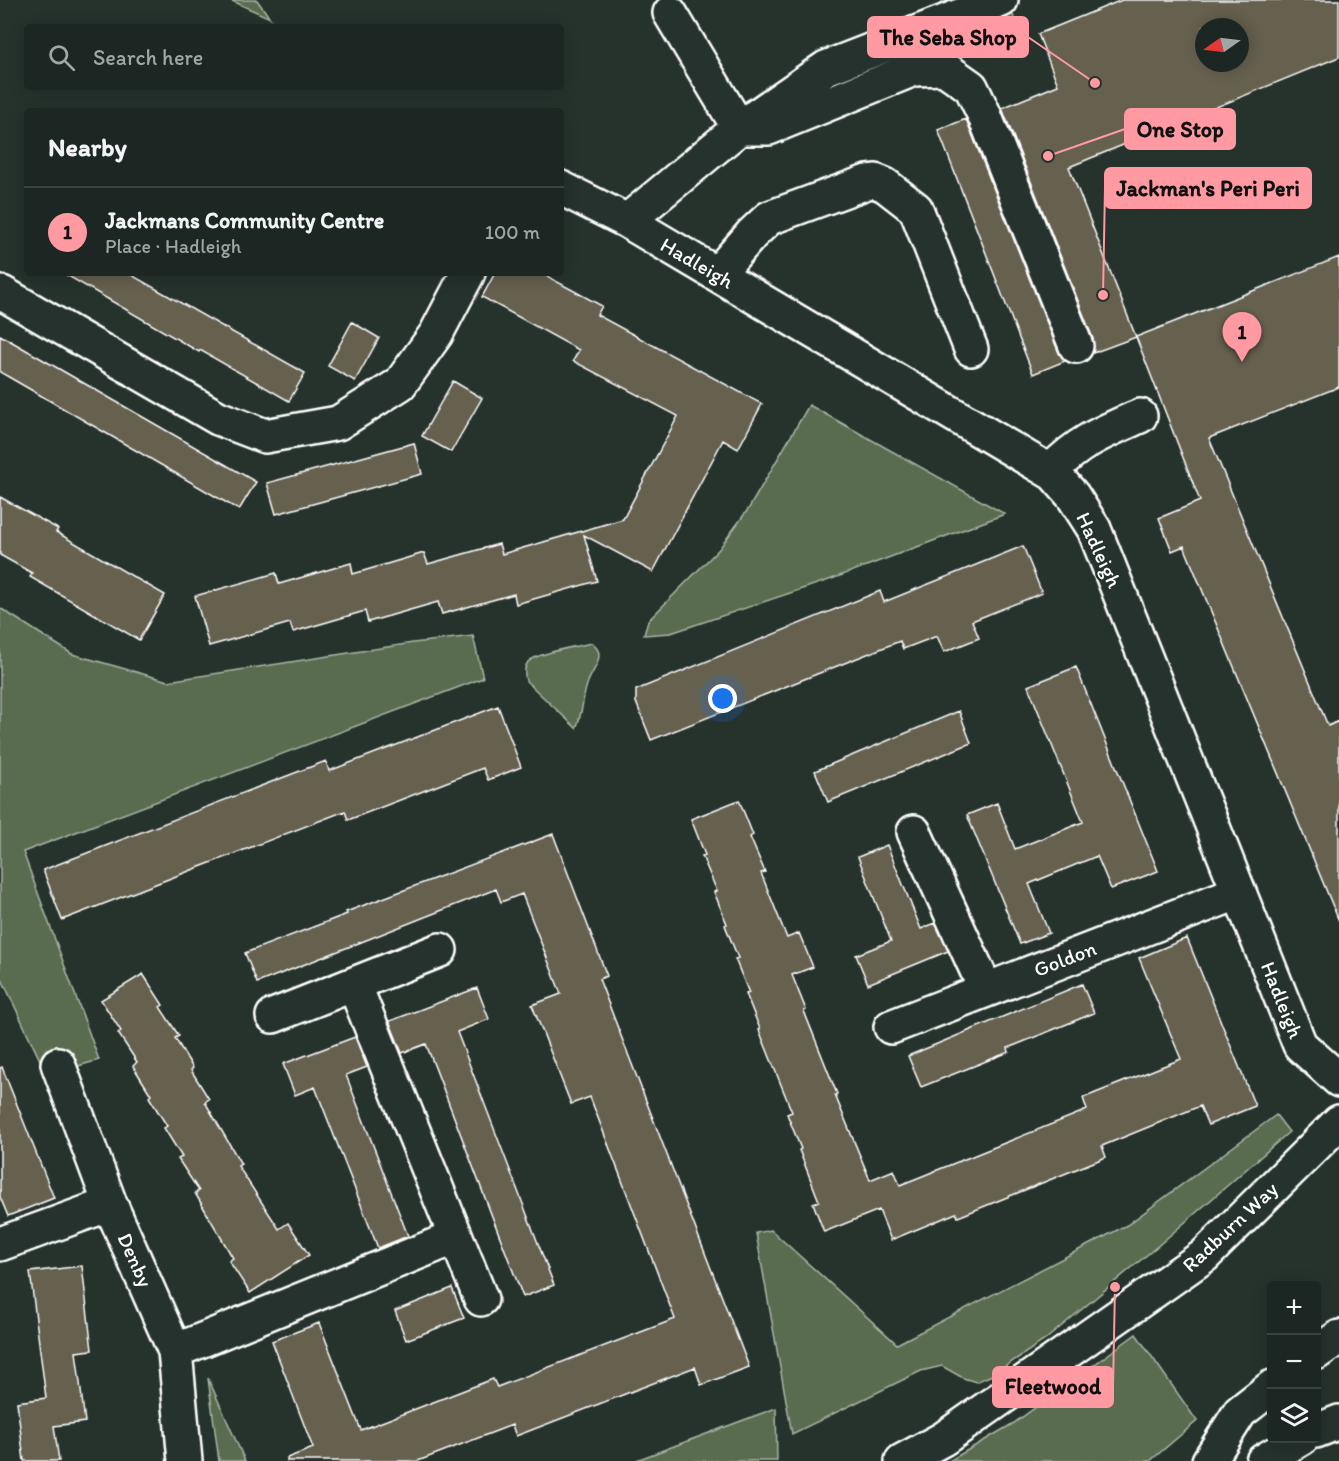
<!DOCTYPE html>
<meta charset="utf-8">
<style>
:root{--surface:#1c2622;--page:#252e2a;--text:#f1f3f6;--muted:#a0a5a5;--line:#3a4340;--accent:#ff9aa2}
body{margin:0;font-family:Itim,sans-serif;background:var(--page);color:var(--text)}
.controls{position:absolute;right:18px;bottom:18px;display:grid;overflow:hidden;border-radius:6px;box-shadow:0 3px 15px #0003}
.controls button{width:54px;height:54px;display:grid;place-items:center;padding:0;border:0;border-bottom:2px solid var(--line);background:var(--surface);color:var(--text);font:30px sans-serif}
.compass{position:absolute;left:1195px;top:18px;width:54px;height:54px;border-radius:50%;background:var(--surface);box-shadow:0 3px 15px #0003;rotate:256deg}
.you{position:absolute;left:723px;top:699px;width:21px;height:21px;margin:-15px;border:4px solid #fff;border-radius:50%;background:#1a73e8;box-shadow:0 0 0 9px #1a73e833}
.badge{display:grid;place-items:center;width:39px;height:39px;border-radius:50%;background:var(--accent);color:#111;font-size:20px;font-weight:700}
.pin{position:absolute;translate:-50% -50px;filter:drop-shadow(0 2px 3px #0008)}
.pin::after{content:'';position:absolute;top:32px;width:21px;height:18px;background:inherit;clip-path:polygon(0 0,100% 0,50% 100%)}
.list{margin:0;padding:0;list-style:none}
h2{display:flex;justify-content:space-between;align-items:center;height:78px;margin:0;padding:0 24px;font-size:26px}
h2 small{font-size:20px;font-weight:400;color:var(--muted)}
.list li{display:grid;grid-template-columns:39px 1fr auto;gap:18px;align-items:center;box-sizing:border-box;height:90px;padding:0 24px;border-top:2px solid var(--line)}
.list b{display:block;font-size:22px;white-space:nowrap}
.list p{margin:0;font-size:20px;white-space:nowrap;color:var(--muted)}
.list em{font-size:20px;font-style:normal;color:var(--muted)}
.icon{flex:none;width:33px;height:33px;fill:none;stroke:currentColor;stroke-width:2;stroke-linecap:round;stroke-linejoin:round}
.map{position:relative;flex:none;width:1339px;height:1461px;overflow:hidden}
.search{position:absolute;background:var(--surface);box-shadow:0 3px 15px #0003;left:24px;top:24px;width:540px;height:66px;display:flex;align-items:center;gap:15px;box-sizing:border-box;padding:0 21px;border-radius:6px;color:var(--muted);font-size:22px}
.panel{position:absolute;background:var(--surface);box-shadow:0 3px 15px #0003;left:24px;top:108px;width:540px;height:168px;border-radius:6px}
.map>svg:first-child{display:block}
.green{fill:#5a6c4f;stroke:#acb6a7;stroke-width:1.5}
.building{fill:#66604f;stroke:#fff;stroke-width:1.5;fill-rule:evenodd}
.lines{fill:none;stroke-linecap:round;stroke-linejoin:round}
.minor-casing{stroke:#fff;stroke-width:38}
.major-casing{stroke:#fff;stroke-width:38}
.minor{stroke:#26332d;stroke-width:33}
.major{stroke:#26332d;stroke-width:33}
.labels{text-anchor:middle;stroke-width:4.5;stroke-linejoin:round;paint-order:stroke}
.street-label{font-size:21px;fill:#fff;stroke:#26332d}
.leader{fill:none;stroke:#ff9aa2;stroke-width:2}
.callout-dot{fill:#ff9aa2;stroke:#26332d;stroke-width:2}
.callout{fill:#ff9aa2;stroke:#ff9aa2;stroke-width:2}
.callout-label{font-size:22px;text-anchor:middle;font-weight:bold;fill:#111}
</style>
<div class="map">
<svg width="1339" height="1461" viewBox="0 0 1339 1461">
<rect width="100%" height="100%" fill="#26332d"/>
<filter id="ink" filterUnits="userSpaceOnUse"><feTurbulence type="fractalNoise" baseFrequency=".0167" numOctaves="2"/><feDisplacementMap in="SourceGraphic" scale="12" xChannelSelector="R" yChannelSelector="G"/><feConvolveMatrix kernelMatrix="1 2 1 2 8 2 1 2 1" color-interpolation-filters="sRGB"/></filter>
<g filter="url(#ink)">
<path class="green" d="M 230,0 L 257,0 L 270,18 Z
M 942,0 L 1007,0 L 1019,30 L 958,51 Z
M 809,405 L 1005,514 L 829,580 L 671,633 L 644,635 L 648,621 L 719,549 L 749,508 Z
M 0,608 L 72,654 L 168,681 L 413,643 L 473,636 L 483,678 L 23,852 L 99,1060 L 47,1075 L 0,975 Z
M 592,643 C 596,647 599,650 599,655 C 599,665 591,673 588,682 C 582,697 583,714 576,728 L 526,681 C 525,675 523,668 528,662 C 536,653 579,646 592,643 Z
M 1276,1115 L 1289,1132 L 1160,1244 L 1045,1340 L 992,1375 L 976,1382 L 963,1378 L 942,1366 L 921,1371 L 792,1434 L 756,1233 L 771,1230 L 897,1344 L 1127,1225 Z
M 1136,1334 L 1197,1421 L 1150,1461 L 949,1461 L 1014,1423 Z
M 208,1378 L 245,1461 L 219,1461 Z
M 776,1408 L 777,1461 L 634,1461 Z"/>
<path class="building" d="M 1122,0 L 1339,0 L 1339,57 L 1069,167 L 1136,337 L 1339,257 L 1339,387 L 1209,438 L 1328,726 L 1339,721 L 1339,921 L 1184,546 L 1172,551 L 1159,518 L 1200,501 L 1136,337 L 1093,353 L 1093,339 L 1002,108 L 1058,85 L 1038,34 ZM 1204,27 L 1240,27 L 1240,63 L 1204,63 Z
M 966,119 L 1059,353 L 1065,361 L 1033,374 L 938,130 Z
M 63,273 L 128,273 L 305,373 L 289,401 L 200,350 L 199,352 Z
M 495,273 L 541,273 L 602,306 L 597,315 L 762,404 L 738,449 L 723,440 L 653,572 L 584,535 L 597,581 L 516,604 L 514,594 L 442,614 L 438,602 L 368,622 L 365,611 L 293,632 L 290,623 L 209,646 L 195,596 L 276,573 L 279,584 L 351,563 L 353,574 L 424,553 L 428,564 L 499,544 L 502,554 L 623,519 L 678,416 L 573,361 L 579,350 L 482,297 Z
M 352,322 L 379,338 L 355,381 L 328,366 Z
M 0,335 L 256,482 L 239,510 L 0,372 Z
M 453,381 L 482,398 L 451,452 L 422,436 Z
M 414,443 L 422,474 L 276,514 L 267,483 Z
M 0,497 L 58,529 L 56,532 L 165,595 L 139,640 L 30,577 L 32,573 L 0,555 Z
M 1023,546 L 1042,593 L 972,621 L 979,638 L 944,652 L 937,636 L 903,649 L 900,641 L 651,740 L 636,702 L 636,690 L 880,591 L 884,602 Z
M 1076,667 L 1158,871 L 1111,889 L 1097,856 L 1029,884 L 1049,933 L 1020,944 L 967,815 L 997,803 L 1015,849 L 1083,822 L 1028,686 Z
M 498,706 L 521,767 L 488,780 L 483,768 L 348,820 L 345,811 L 62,920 L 43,870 L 326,761 L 329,771 Z
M 959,711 L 971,743 L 828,802 L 815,771 Z
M 739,800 L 753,835 L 750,837 L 765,872 L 761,873 L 787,938 L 799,933 L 813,967 L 792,975 L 806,1010 L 804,1011 L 837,1094 L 835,1095 L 870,1180 L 894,1170 L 900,1185 L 1087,1110 L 1083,1098 L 1181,1059 L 1139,958 L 1187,938 L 1255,1106 L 1208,1125 L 1200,1106 L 1102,1146 L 1106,1157 L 958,1217 L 956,1213 L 891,1240 L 879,1210 L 824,1232 L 813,1203 L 819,1201 L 799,1150 L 801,1149 L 787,1114 L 792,1112 L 759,1030 L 760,1029 L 746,994 L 749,993 L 735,959 L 738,958 L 725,925 L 727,924 L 714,892 L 717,891 L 702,856 L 705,855 L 691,819 Z
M 553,834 L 607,976 L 599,979 L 749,1367 L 701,1385 L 695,1367 L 516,1436 L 512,1425 L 418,1461 L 287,1461 L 287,1458 L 313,1448 L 272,1341 L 319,1323 L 361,1430 L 493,1379 L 497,1387 L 675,1319 L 590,1097 L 571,1104 L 532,1005 L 561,994 L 522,894 L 501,902 L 496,889 L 257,983 L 245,953 L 347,914 L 346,912 Z
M 887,845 L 921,929 L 935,923 L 948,951 L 868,984 L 856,955 L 891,941 L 858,857 Z
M 143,974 L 163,1005 L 160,1007 L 179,1036 L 175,1038 L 193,1068 L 191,1070 L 209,1099 L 205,1102 L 241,1164 L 238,1166 L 279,1229 L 288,1223 L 309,1255 L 250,1293 L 229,1261 L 233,1258 L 195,1193 L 199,1191 L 178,1159 L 182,1157 L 164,1128 L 167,1126 L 149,1097 L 151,1095 L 133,1066 L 137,1062 L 118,1033 L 121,1031 L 101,1000 Z
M 1082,984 L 1094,1013 L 1008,1048 L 1009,1052 L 921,1087 L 908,1056 Z
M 477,988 L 489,1019 L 457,1032 L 554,1285 L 523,1297 L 426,1044 L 402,1053 L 390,1023 L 390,1021 Z
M 355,1037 L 367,1067 L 346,1075 L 408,1236 L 378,1248 L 315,1087 L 295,1095 L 283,1064 Z
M 2,1067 L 54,1198 L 8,1216 L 0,1197 L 0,1068 Z
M 82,1266 L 92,1350 L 76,1352 L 85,1422 L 54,1426 L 59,1461 L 24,1461 L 17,1402 L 46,1398 L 30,1272 Z
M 452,1288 L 464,1318 L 406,1340 L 395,1311 Z"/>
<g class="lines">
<defs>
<path id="minor" d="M 670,13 L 739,128 L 769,128 L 914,69 L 944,68 L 971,87 L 984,114 L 1076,346
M 561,188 L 627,221 L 1054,474 L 1073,496 L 1094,529 L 1300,1045 L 1339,1080
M 627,221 L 739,128 L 826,68 L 1001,0
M 717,274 L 752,234 L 769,218 L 867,182 L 875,181 L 885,185 L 916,209 L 971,349
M 2,293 L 218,418 L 265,436 L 338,423 L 400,384 L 436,334 L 468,273
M 1054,474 L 1052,470 C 1081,440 1104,432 1140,416
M 914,832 L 986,990
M 354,984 L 481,1299
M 273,1016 L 440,950
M 891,1027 L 1239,892
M 58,1064 L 110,1204 L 175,1351 L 185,1461
M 0,1244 L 110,1204
M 175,1351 L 456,1237
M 902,1461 L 943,1439 L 1204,1256 L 1339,1122"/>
<path id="major" d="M 1316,1353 L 1339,1337
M 1316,1431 L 1339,1422
M 1209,1461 L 1240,1412 L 1272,1387
M 1263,1461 L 1302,1438"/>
</defs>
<use href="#minor" class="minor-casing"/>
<use href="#major" class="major-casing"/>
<use href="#minor" class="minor"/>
<use href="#major" class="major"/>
</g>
</g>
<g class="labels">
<g class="street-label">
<text transform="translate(697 263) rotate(30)" y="7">Hadleigh</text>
<text transform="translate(1099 550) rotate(65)" y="7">Hadleigh</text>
<text transform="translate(1065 959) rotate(-21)" y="7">Goldon</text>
<text transform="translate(1282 1000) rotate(68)" y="7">Hadleigh</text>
<text transform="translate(1230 1227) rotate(-43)" y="7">Radburn Way</text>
<text transform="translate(135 1260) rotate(66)" y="7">Denby</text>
</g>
</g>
<path class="leader" d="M1095 83L1028 37M1048 156L1125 129M1103 295L1105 188M1115 1287L1113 1387"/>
<g class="callout-dot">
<circle cx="1095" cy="83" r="6"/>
<circle cx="1048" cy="156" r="6"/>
<circle cx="1103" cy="295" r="6"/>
<circle cx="1115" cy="1287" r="6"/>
</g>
<g class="callout">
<rect x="868" y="17" width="160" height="40" rx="6"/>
<rect x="1125" y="109" width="110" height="40" rx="6"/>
<rect x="1105" y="168" width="206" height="40" rx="6"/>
<rect x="993" y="1367" width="120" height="40" rx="6"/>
</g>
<g class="callout-label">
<text x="948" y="45">The Seba Shop</text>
<text x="1180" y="137">One Stop</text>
<text x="1208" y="196">Jackman's Peri Peri</text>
<text x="1053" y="1394">Fleetwood</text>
</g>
</svg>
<div class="controls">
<button>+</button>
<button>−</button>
<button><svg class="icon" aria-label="layers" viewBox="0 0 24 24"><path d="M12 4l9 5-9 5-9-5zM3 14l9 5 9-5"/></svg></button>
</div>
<svg class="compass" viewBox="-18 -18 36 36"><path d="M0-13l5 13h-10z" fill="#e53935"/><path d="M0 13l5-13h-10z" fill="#a0a5a5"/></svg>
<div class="you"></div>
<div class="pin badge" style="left:1242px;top:362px">1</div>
<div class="search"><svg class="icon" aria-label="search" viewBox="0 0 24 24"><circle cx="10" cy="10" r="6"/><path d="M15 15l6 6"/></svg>Search here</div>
<section class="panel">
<h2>Nearby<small></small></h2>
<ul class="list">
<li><span class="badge">1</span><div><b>Jackmans Community Centre</b><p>Place · Hadleigh</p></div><em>100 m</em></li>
</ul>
</section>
</div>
